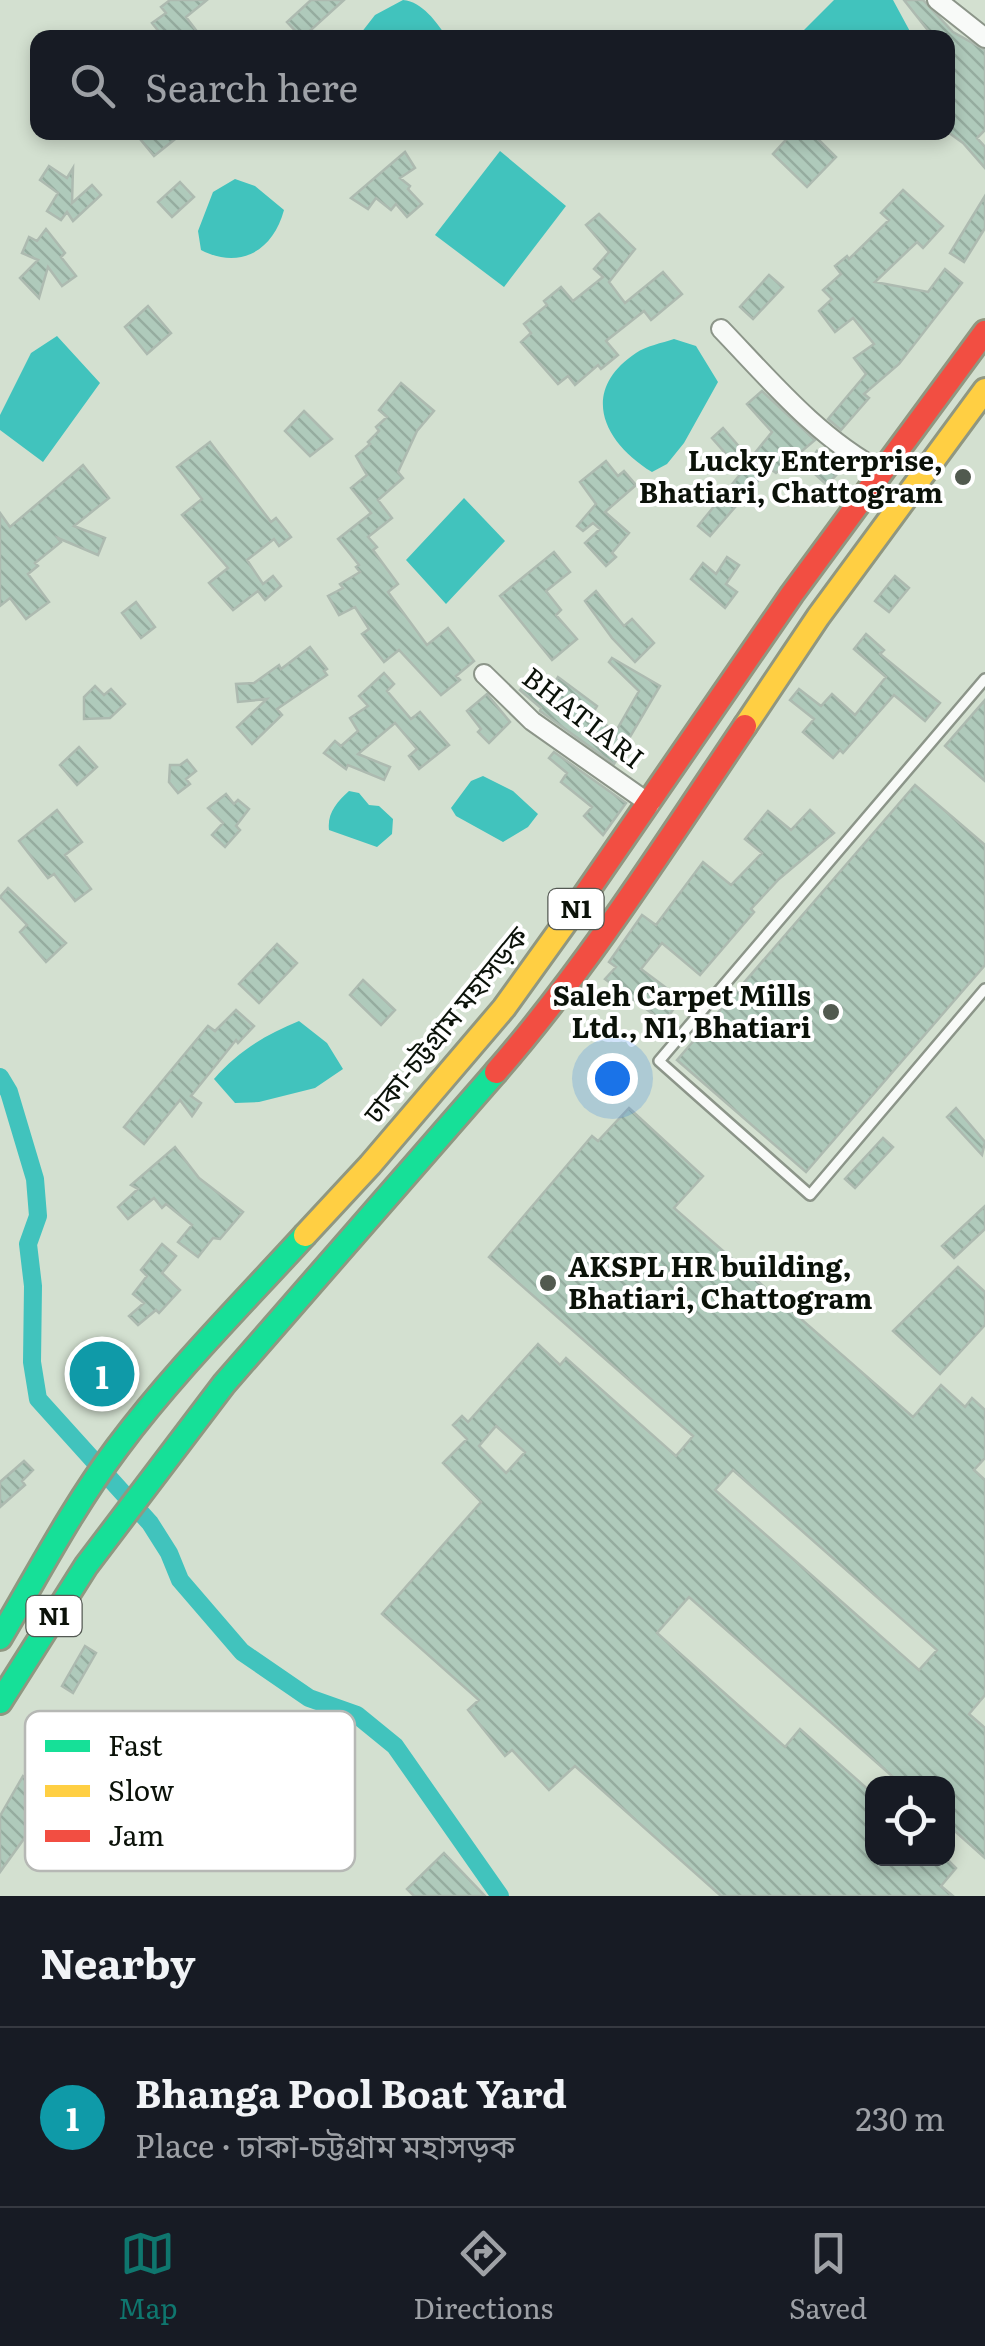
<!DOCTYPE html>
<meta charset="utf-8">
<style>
:root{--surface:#171b24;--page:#242831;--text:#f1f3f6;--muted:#9ea1a6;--line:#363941;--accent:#0f766e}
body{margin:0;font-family:Literata,"Noto Sans Bengali",serif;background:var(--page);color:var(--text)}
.controls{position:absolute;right:30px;bottom:30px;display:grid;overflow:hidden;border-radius:20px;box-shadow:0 5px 15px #0003}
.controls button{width:90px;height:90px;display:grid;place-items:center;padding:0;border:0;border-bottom:2px solid var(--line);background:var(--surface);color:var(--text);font:50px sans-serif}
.you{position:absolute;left:612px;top:1078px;width:35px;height:35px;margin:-25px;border:8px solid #fff;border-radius:50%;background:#1a73e8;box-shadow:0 0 0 15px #1a73e833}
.badge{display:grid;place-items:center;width:65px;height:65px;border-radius:50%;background:var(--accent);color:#fff;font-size:32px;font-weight:700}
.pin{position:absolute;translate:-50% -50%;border:5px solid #fff;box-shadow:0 2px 10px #0006}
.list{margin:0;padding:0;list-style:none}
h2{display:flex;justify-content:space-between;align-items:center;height:130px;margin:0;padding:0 40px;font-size:42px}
h2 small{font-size:32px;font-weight:400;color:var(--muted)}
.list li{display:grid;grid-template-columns:65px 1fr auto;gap:30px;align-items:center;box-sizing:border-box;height:180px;padding:0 40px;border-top:2px solid var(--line)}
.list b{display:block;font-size:38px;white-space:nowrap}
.list p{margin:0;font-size:32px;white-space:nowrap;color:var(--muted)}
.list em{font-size:32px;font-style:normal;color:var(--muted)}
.icon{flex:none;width:55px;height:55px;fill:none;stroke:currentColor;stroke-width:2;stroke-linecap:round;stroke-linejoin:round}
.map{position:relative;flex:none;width:985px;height:1896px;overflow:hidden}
.search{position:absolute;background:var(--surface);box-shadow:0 5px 15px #0003;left:30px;right:30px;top:30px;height:110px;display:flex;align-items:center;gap:25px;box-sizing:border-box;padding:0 35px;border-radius:20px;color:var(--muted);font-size:38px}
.sheet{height:310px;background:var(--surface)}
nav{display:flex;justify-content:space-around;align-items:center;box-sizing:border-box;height:140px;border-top:2px solid var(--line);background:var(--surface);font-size:28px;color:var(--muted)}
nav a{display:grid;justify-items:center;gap:5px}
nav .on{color:var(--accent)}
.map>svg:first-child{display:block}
.water{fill:#41c3bd}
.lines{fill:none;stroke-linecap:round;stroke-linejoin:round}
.canal{stroke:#41c3bd;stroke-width:18}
.building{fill:url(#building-back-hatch);stroke:#adbab0;stroke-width:2.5;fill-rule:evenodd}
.lane-casing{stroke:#8c9589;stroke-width:14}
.street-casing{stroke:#8c9589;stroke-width:22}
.fast-casing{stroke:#909781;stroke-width:28}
.slow-casing{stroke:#909781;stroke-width:28}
.jam-casing{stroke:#909781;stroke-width:28}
.lane{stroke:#f8faf8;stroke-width:9}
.street{stroke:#f8faf8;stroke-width:18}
.fast{stroke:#16e098;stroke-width:22}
.slow{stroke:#ffcf43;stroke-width:22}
.jam{stroke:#f24e42;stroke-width:22}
.poi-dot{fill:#515a4f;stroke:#fff;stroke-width:4}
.labels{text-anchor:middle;stroke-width:8;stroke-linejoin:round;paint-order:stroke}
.shield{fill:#fff;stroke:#545953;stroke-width:2.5}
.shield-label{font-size:25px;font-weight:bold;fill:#0b1209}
.poi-label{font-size:28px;font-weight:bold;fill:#0b1209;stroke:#fff;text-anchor:end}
.street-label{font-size:28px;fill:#0b1209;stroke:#fff}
.key{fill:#fff;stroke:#b6b8b5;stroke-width:2.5}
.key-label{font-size:28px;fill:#0b1209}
</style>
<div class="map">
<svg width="985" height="1896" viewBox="0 0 985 1896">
<defs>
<pattern id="building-back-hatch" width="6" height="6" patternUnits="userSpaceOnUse" patternTransform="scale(2.5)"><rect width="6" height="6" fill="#afcabb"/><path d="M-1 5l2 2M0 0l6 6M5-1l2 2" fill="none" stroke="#95ac9f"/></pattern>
</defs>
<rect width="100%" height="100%" fill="#d3e0d0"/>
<path class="water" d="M 403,0 C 423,2 436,22 447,37 L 361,37 L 361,33 L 375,15 Z
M 834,0 L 893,0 L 913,37 L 797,37 Z
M 500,151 L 566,206 L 504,287 L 435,235 Z
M 235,179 L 255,186 L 284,210 C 273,251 240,270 201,250 L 198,231 L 213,192 Z
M 57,336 L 100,383 L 43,462 L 0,430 L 0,415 L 31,353 Z
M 674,339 L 696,346 L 718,382 L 684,443 L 667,464 L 652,472 C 603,442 579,391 636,353 C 646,346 662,343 674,339 Z
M 464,498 L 505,541 L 446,604 L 406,560 Z
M 483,776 L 513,791 L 538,814 L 528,827 L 503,842 L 456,816 L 451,808 L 471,781 Z
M 349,791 L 359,793 L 369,805 L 379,806 L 393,819 L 392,834 L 377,847 L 329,830 C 327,813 337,802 349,791 Z
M 299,1021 L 327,1043 L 343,1069 L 315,1088 L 259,1102 L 235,1103 L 214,1079 C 238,1051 265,1035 299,1021 Z"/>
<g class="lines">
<path class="canal" d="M 0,1077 L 9,1092 L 35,1179 L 38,1216 L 28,1244 L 33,1286 L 32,1362 L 38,1399 L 150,1523 L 169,1553 L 180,1580 L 242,1652 L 309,1698 L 357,1715 L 395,1746 L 500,1896"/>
</g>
<path class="building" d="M 170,0 L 207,0 L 186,17 L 202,38 L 164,38 L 152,23 L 166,13 L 161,7 Z
M 311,0 L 344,0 L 302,38 L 287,22 Z
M 904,0 L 923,0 L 953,32 L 985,50 L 985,130 L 977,138 L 985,147 L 985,168 L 963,143 L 948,132 L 949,38 L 934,38 Z
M 149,132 L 184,132 L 154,156 L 140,139 Z
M 793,132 L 811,132 L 836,157 L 807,187 L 773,154 Z
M 405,152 L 415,168 L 400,178 L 410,186 L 408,189 L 422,204 L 407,217 L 396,204 L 391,210 L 376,198 L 368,209 L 351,198 Z
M 49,166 L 67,178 L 73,168 L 72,203 L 92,185 L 101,195 L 73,221 L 67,212 L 61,220 L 47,211 L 58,193 L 40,180 Z
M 180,182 L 194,197 L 172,217 L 158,202 Z
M 903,190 L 943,226 L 923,248 L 917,242 L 875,282 L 928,292 L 945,269 L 962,283 L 899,364 L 864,394 L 869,398 L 841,430 L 828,419 L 866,374 L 854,358 L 874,344 L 853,318 L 835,332 L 819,311 L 832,299 L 823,290 L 841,274 L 835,266 L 847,256 L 849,259 L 889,220 L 881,213 Z
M 985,196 L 985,228 L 964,262 L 950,253 Z
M 599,214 L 635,249 L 609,282 L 625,303 L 663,272 L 682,294 L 651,320 L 644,311 L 606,341 L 618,355 L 601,369 L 598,365 L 575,385 L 568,376 L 558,384 L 521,342 L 531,333 L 524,324 L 547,305 L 544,301 L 561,287 L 573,301 L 603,277 L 594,269 L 609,252 L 586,225 Z
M 46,229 L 65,253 L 61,257 L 76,276 L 62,286 L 48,267 L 39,298 L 20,278 L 38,260 L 22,253 L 29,237 L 37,241 Z
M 769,275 L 783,287 L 753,319 L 740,307 Z
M 148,306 L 171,333 L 147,354 L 125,327 Z
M 401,383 L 434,411 L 417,431 L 398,472 L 403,478 L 378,500 L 392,518 L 368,537 L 377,547 L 373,550 L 398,584 L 388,592 L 427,645 L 448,628 L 474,661 L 456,676 L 460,680 L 441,695 L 399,650 L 384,662 L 362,634 L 369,629 L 355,607 L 339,615 L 328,596 L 343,588 L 340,584 L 360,572 L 356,567 L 359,565 L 338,539 L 371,513 L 351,488 L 367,475 L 356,456 L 370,444 L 368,442 L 379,431 L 376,427 L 387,417 L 379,410 Z
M 762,391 L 815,440 L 776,473 L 769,468 L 710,536 L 698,526 L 742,472 L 712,438 L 723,428 L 750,459 L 772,432 L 747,404 Z
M 304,411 L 332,439 L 310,456 L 285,431 Z
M 210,442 L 271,522 L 276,518 L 291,537 L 279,546 L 274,539 L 247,560 L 263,584 L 273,576 L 281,586 L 265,600 L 258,591 L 233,610 L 209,583 L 228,568 L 182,515 L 202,499 L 177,467 Z
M 817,451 L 839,472 L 827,485 L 806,466 Z
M 606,461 L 618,476 L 624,471 L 636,485 L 605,512 L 629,533 L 612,553 L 616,557 L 606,566 L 585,543 L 600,529 L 593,523 L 583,531 L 577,526 L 596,504 L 580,482 Z
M 83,465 L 109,498 L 74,526 L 105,538 L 98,555 L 58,538 L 61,542 L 35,563 L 38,566 L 28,574 L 49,602 L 26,619 L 10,598 L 0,606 L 0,513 L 10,527 Z
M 554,552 L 570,572 L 546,591 L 561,610 L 556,615 L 577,639 L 552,660 L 500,596 Z
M 727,557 L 739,565 L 726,584 L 737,592 L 725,608 L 691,579 L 703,563 L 716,574 Z
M 895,576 L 909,588 L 889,612 L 875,601 Z
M 596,591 L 624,626 L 632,619 L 654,643 L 635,662 L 612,638 L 585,601 Z
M 136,602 L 155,627 L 141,638 L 122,613 Z
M 866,634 L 884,650 L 880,654 L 940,703 L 925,721 L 894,695 L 843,753 L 840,750 L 833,758 L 803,732 L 814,719 L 790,700 L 799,689 L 821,706 L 832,694 L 855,715 L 886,677 L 854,649 Z
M 310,647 L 327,669 L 324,671 L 327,675 L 277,709 L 282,715 L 252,744 L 237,727 L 267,699 L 238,702 L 236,684 L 254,683 L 279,665 L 281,669 Z
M 612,658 L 660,686 L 614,764 L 540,711 L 541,708 L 520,690 L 528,680 L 547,695 L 558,677 L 597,706 L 591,716 L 616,731 L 639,691 L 609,662 Z
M 384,673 L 394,684 L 387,691 L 411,719 L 420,712 L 449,745 L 419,769 L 409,756 L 417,749 L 395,723 L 358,754 L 390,767 L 384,780 L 348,765 L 346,769 L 324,753 L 335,741 L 341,746 L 358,731 L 350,718 L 368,706 L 359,696 Z
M 95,686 L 104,695 L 111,689 L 125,704 L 110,718 L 84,719 L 84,697 Z
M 487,694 L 510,722 L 489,743 L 478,732 L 481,729 L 467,711 Z
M 985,700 L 985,781 L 945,746 Z
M 79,747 L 97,767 L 77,785 L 60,765 Z
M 554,752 L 626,803 L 603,835 L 584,816 L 592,807 L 561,782 L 567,773 L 549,758 Z
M 187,760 L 196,771 L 186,779 L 190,784 L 178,793 L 169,782 L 170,765 L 180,765 Z
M 915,785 L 985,845 L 985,965 L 806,1172 L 677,1060 Z
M 226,794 L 234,804 L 238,800 L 249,809 L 236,826 L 240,830 L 225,847 L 212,835 L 223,823 L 208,808 Z
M 57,810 L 82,842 L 65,855 L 91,889 L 75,901 L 54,874 L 48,878 L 19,841 Z
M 810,810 L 834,833 L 779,879 L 751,909 L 754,912 L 700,975 L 662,943 L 641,969 L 681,999 L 664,1022 L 605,979 L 616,967 L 609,962 L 642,915 L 656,925 L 703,862 L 731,885 L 762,853 L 745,839 L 768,811 L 791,830 Z
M 8,888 L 66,943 L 46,962 L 20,932 L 27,925 L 0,897 Z
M 277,944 L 297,963 L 259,1003 L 239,984 Z
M 363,980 L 395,1010 L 381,1025 L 350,995 Z
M 236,1010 L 254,1026 L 238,1043 L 236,1040 L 191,1096 L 201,1103 L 192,1116 L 180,1100 L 144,1144 L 124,1127 L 208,1026 L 215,1031 Z
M 629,1108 L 703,1176 L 674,1208 L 913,1417 L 941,1385 L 965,1407 L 972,1398 L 985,1410 L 985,1458 L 974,1470 L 985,1480 L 985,1695 L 969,1714 L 985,1728 L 985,1858 L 948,1825 L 948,1784 L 901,1784 L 689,1597 L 657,1633 L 785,1747 L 800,1729 L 872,1793 L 872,1858 L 946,1858 L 956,1868 L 941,1886 L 953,1896 L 721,1896 L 575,1766 L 549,1790 L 512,1750 L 505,1756 L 468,1710 L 479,1700 L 382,1614 L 481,1502 L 443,1463 L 467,1439 L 453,1425 L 462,1416 L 468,1422 L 538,1344 L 560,1365 L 566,1358 L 676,1456 L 693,1436 L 489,1257 L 592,1136 L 598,1141 ZM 496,1426 L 525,1452 L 506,1473 L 479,1446 ZM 733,1470 L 937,1650 L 919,1670 L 715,1490 Z
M 956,1108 L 985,1142 L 982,1155 L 947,1117 Z
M 883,1138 L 893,1147 L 855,1188 L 845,1179 Z
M 175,1147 L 199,1178 L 243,1212 L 220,1239 L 213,1238 L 198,1257 L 178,1242 L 192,1225 L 166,1204 L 162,1208 L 154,1198 L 128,1219 L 118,1207 L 138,1189 L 131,1185 Z
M 985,1206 L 985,1229 L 954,1258 L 942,1246 Z
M 162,1244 L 176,1256 L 162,1273 L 180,1290 L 159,1313 L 156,1310 L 138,1325 L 129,1316 L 144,1303 L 133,1294 L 147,1276 L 141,1270 Z
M 958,1267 L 985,1292 L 985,1325 L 940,1374 L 893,1331 Z
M 24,1461 L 33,1470 L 22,1481 L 25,1485 L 0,1507 L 0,1482 Z
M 85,1646 L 96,1653 L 73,1693 L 62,1686 Z
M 23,1776 L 54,1797 L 0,1872 L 0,1816 Z
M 444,1853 L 485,1896 L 414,1896 L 407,1889 Z"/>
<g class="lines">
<defs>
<path id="lane" d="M 985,679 L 659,1061 L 810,1195 L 985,989"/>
<path id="street" d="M 937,0 L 985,38
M 721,329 C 770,380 818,438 881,471
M 484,674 L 532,721 L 650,804"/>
<path id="fast" d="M 0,1638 C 38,1574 72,1508 117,1448 C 173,1373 241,1305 305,1235
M 0,1702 L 86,1566 L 224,1384 L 496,1072"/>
<path id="slow" d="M 745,726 L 818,617 L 985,390
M 305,1235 L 370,1165 L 504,1008 L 573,912"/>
<path id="jam" d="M 573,912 L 792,594 L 985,332
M 496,1072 C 589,965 666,843 745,726"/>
</defs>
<use href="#lane" class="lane-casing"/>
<use href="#street" class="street-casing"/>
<use href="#fast" class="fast-casing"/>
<use href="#slow" class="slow-casing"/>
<use href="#jam" class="jam-casing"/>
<use href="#lane" class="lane"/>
<use href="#street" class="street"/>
<use href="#fast" class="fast"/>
<use href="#slow" class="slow"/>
<use href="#jam" class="jam"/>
</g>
<g class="poi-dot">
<circle cx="963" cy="477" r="10"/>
<circle cx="831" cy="1012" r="10"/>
<circle cx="548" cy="1283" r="10"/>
</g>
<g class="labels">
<g class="shield">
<rect x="548.5" y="889" width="55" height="40" rx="8"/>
<rect x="26.5" y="1596" width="55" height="40" rx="8"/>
</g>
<g class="shield-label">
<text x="576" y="918">N1</text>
<text x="54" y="1625">N1</text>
</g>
<g class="poi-label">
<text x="943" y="471">Lucky Enterprise,<tspan x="943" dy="32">Bhatiari, Chattogram</tspan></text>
<text x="811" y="1006">Saleh Carpet Mills<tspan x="811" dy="32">Ltd., N1, Bhatiari</tspan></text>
<text x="568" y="1277" text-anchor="start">AKSPL HR building,<tspan x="568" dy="32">Bhatiari, Chattogram</tspan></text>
</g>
<g class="street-label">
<text transform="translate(583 718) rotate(38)" y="10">BHATIARI</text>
<text transform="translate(446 1025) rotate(-51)" y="10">ঢাকা-চট্টগ্রাম মহাসড়ক</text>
</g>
</g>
<rect x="25" y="1711" width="330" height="160" rx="15" class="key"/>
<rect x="45" y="1740" width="45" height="12" fill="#16e098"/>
<rect x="45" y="1785" width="45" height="12" fill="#ffcf43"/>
<rect x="45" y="1830" width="45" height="12" fill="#f24e42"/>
<g class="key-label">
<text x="108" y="1756">Fast</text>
<text x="108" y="1801">Slow</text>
<text x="108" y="1846">Jam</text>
</g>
</svg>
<div class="controls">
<button><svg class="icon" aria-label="locate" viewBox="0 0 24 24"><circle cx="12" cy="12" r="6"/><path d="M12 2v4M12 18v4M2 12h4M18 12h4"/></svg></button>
</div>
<div class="you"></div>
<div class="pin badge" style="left:102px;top:1374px;background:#0f9aa8">1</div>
<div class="search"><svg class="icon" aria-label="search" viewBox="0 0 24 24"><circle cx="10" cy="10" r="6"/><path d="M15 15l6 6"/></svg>Search here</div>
</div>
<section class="sheet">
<h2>Nearby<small></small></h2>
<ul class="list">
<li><span class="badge" style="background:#0f9aa8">1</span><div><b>Bhanga Pool Boat Yard</b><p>Place · ঢাকা-চট্টগ্রাম মহাসড়ক</p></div><em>230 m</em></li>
</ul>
</section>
<nav>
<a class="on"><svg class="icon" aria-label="map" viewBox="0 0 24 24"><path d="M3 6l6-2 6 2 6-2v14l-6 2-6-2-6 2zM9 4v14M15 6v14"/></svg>Map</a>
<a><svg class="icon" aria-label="directions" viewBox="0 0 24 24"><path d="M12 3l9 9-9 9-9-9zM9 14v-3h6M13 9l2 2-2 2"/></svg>Directions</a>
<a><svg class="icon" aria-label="saved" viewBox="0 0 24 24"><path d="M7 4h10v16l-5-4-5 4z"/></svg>Saved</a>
</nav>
